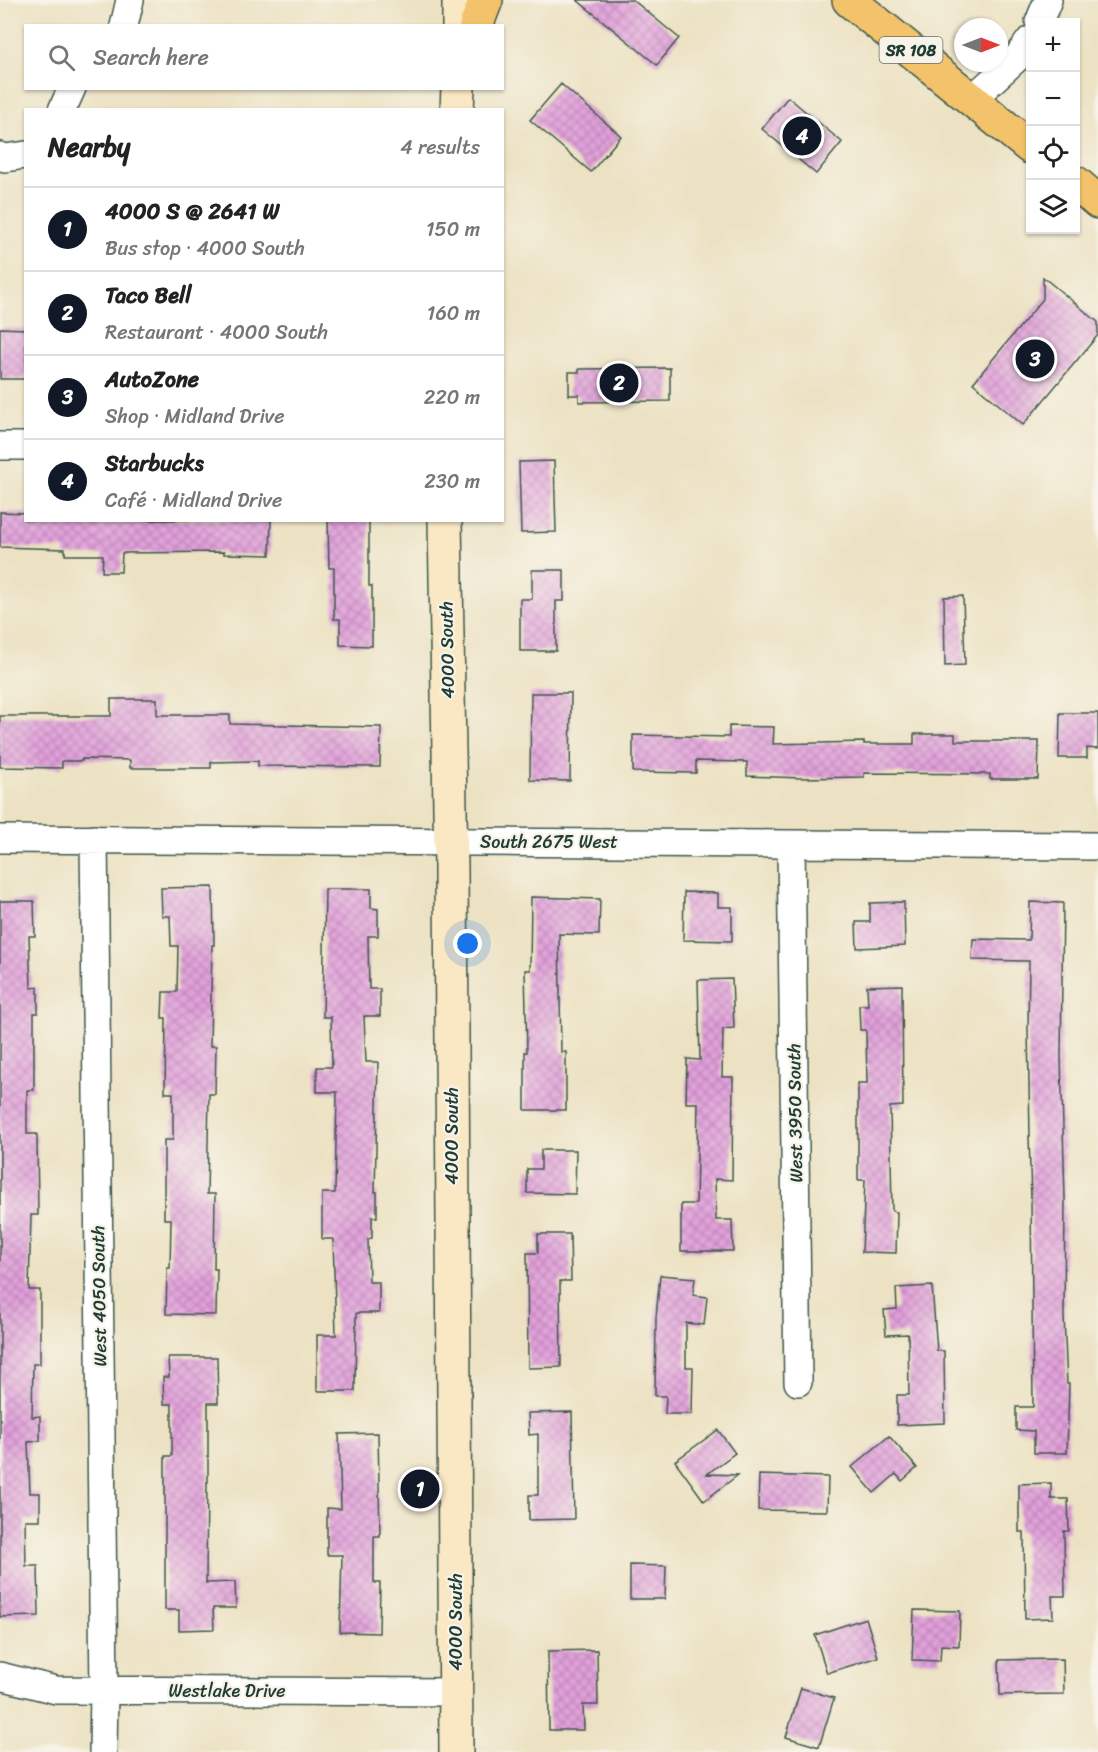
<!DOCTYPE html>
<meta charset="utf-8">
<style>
:root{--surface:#fff;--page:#f2f2f2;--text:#222;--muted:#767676;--line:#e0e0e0;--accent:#111827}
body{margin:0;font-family:Sriracha,sans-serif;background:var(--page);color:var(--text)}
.controls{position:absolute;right:18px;top:18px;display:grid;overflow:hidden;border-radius:0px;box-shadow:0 2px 4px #0004}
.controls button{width:54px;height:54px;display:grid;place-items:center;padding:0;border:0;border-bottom:2px solid var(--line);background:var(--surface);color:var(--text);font:30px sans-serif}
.compass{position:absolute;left:954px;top:18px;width:54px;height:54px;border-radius:50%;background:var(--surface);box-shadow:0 2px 4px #0004;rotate:90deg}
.you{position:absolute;left:468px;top:944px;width:21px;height:21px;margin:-15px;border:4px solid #fff;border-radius:50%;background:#1a73e8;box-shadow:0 0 0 9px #1a73e833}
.badge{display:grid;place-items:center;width:39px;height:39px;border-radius:50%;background:var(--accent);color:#fff;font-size:20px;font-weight:700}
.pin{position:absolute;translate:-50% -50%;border:3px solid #fff;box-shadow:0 2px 6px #0006}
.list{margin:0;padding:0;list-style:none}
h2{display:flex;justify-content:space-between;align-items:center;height:78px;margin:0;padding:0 24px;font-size:26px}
h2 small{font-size:20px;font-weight:400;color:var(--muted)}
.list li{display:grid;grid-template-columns:39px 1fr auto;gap:18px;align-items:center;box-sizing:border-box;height:84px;padding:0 24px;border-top:2px solid var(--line)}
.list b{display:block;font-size:22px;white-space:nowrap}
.list p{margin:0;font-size:20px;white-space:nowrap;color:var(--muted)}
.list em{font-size:20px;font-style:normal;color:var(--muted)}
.icon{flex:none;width:33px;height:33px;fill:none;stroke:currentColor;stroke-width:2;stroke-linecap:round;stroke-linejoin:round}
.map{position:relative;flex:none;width:1098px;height:1752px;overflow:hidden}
.search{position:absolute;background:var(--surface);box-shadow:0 2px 4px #0004;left:24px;top:24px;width:480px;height:66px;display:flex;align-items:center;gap:15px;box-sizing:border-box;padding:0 21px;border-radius:0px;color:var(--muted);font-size:22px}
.panel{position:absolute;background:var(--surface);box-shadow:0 2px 4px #0004;left:24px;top:108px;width:480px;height:414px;border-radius:0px}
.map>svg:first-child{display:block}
.building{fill:url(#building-cross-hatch)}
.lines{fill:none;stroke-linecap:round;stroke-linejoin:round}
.street-casing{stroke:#3e5649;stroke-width:30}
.secondary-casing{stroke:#3e5649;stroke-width:36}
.primary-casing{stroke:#3e5649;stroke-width:36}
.street{stroke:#fff;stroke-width:27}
.secondary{stroke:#fae7c3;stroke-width:33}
.primary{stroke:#f2c36a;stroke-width:33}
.labels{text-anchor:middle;stroke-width:4.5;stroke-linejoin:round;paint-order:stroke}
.shield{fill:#f7f3e8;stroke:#60746a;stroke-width:1.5}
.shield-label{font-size:16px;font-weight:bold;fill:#1f3d34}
.street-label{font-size:18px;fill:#1f3d34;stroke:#f7f3e8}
</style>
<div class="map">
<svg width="1098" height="1752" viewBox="0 0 1098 1752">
<defs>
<pattern id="building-cross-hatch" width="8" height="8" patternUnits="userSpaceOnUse" patternTransform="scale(1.5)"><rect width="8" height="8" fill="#e2a0db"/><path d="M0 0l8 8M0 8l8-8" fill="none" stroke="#b784b2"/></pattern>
</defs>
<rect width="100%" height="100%" fill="#f7f3e8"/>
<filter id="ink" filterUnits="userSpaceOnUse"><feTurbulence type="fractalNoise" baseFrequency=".0167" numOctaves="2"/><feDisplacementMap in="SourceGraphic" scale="12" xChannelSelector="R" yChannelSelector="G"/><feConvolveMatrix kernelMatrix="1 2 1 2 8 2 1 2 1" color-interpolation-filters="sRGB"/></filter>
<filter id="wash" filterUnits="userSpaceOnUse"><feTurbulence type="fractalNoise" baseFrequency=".008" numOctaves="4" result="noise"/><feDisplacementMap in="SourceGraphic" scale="24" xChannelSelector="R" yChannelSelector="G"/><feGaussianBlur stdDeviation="1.35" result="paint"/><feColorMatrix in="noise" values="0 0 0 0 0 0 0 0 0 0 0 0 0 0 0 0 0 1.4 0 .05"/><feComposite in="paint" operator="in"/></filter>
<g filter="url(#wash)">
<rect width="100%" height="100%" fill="#ece2c3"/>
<g id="blocks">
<path class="building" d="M 577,0 L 633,0 L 679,38 L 657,65 Z
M 561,84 L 621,136 L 591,172 L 530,120 Z
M 788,97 L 842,142 L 816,174 L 762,129 Z
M 1043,277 L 1098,322 L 1098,335 L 1023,425 L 973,383 L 1043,299 Z
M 0,328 L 26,329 L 26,379 L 0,379 Z
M 670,368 L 670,401 L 579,402 L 579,395 L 569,395 L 569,372 L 579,372 L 579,369 Z
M 554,461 L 556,532 L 521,533 L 519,462 Z
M 0,512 L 26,513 L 26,520 L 271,520 L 270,555 L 224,554 L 224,552 L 122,553 L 121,572 L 102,572 L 103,555 L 65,555 L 65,549 L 0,547 Z
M 328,520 L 369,520 L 369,586 L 372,586 L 372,646 L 340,645 L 340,619 L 334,619 L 334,568 L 329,568 Z
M 532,570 L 564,570 L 564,601 L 556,601 L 556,651 L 520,651 L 520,599 L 532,599 Z
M 963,596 L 965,665 L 945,666 L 944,597 Z
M 531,693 L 571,693 L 570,781 L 530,780 Z
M 111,699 L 157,699 L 157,715 L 230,715 L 230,724 L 381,727 L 380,767 L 258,766 L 258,761 L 211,762 L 211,768 L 130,768 L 130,760 L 82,759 L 82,761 L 62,761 L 62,768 L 0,767 L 0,716 L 111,716 Z
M 1060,713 L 1098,713 L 1098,749 L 1087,748 L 1087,758 L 1059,758 Z
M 729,726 L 774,727 L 773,744 L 864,742 L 864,744 L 914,744 L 914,734 L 955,734 L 955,741 L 1039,741 L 1038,779 L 990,779 L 990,774 L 864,773 L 864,777 L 801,778 L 747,776 L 747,762 L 696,761 L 696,773 L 633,772 L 633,735 L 729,737 Z
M 213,887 L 214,945 L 212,945 L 210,1046 L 216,1046 L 215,1094 L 209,1094 L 207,1194 L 215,1194 L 214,1269 L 217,1269 L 216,1315 L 166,1314 L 167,1268 L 170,1268 L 171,1219 L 164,1219 L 164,1140 L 173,1140 L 173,1093 L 165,1093 L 166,1018 L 162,1018 L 163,992 L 177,992 L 178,946 L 171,946 L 170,916 L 162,916 L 161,888 Z
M 325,889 L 371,889 L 371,908 L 378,909 L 378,936 L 368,936 L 369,989 L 380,989 L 380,1016 L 364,1016 L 366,1062 L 378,1062 L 375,1192 L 377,1192 L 377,1217 L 372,1217 L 372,1238 L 368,1239 L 369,1282 L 379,1282 L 379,1313 L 356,1313 L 355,1391 L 317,1391 L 317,1335 L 336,1335 L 333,1239 L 322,1239 L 322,1193 L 335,1193 L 337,1092 L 317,1092 L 317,1067 L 332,1067 L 331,1017 L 323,1017 Z
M 684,892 L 718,893 L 718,907 L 732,907 L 732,941 L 683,940 Z
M 531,897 L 600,899 L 599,935 L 559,934 L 561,1052 L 566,1052 L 566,1110 L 525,1110 L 525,1052 L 527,1052 L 525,970 L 530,970 Z
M 0,901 L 34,901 L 35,936 L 29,936 L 31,988 L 38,987 L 38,1013 L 34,1013 L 34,1090 L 27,1090 L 27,1134 L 37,1134 L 38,1215 L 31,1215 L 29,1290 L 40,1290 L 40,1364 L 33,1364 L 32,1417 L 40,1416 L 40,1441 L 28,1442 L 30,1493 L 40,1493 L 40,1520 L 25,1520 L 26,1566 L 38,1566 L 39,1616 L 0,1617 Z
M 904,902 L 905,946 L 857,948 L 856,922 L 870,922 L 870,903 Z
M 1030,902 L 1063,903 L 1061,1057 L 1065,1198 L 1064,1316 L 1067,1384 L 1069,1384 L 1067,1453 L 1034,1453 L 1034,1431 L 1016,1430 L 1016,1407 L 1033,1407 L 1031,1199 L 1029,1136 L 1030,1136 L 1028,1030 L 1029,961 L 972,960 L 973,939 L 1029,940 Z
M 732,979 L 734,1028 L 723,1029 L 722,1077 L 733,1077 L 732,1180 L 715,1179 L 716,1220 L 732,1220 L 733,1251 L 681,1251 L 681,1204 L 696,1204 L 698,1103 L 686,1103 L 687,1059 L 700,1060 L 698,980 Z
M 902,985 L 903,1106 L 890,1107 L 892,1211 L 897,1212 L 896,1253 L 862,1252 L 865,1180 L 858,1180 L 858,1083 L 867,1083 L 866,1030 L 860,1030 L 859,1005 L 868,1005 L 867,986 Z
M 541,1150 L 576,1150 L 575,1194 L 527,1193 L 527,1169 L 541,1169 Z
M 538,1234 L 570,1234 L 571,1281 L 560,1281 L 561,1367 L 528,1368 L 527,1253 L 538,1253 Z
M 660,1275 L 695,1278 L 693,1295 L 707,1297 L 704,1325 L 686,1323 L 686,1367 L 693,1367 L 692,1414 L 665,1414 L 666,1396 L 655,1396 L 656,1318 Z
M 932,1286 L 937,1351 L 944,1351 L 945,1423 L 897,1425 L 897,1395 L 909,1395 L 908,1334 L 886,1335 L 884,1310 L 897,1309 L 896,1288 Z
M 168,1357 L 217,1357 L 218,1403 L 208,1403 L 208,1482 L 207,1482 L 206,1583 L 235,1582 L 236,1608 L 213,1608 L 214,1629 L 179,1630 L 179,1610 L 165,1610 L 165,1456 L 172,1456 L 172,1404 L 164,1404 L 163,1377 L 169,1377 Z
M 572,1412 L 574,1519 L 529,1520 L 529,1495 L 538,1495 L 538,1434 L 529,1435 L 528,1413 Z
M 718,1430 L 735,1453 L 707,1474 L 738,1475 L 704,1501 L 675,1461 Z
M 378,1433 L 380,1536 L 374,1536 L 374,1583 L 380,1583 L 379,1633 L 340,1632 L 342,1555 L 327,1555 L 327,1508 L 341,1509 L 339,1434 Z
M 889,1436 L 917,1468 L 902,1481 L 896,1474 L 874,1493 L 852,1467 Z
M 759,1475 L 828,1477 L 827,1511 L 758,1510 Z
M 1051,1483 L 1051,1499 L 1068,1499 L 1069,1531 L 1064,1531 L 1065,1596 L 1052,1596 L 1053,1618 L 1025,1619 L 1024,1532 L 1019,1532 L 1019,1484 Z
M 630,1565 L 666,1566 L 665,1599 L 630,1599 Z
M 914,1610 L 960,1611 L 959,1646 L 941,1645 L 940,1661 L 912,1660 Z
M 866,1618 L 878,1657 L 827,1673 L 815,1635 Z
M 597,1650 L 598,1705 L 583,1705 L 584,1730 L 549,1730 L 548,1651 Z
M 1063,1659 L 1064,1694 L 1000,1695 L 999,1660 Z
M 801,1688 L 834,1698 L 819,1747 L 786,1737 Z"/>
</g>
</g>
<g filter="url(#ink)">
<use href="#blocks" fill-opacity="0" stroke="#3e5649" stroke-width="1.5"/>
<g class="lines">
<defs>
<path id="street" d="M 1039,22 L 1048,0
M 124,26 L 130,0
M 972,99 L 1017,58 L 1030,40
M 62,110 L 72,88
M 0,156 L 5,158 L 26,155
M 0,446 L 26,446
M 0,839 L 1098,846
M 94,839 L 104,1691 L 103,1752
M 791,844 L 798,1382
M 0,1676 L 56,1690 L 456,1692"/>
<path id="secondary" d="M 459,0 L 459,26
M 457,110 L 458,88
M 445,520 L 451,867 L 456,1752"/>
<path id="primary" d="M 849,0 L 1030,147
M 476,26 L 486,0
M 1076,183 L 1098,202"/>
</defs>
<use href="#street" class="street-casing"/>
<use href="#secondary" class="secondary-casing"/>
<use href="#primary" class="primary-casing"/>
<use href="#street" class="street"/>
<use href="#secondary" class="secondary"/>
<use href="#primary" class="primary"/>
</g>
</g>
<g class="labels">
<rect class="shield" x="879.5" y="37" width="63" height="26" rx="4.5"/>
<g class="shield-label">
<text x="911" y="56">SR 108</text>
</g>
<g class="street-label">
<text transform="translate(447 650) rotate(-91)" y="6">4000 South</text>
<text x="549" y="848">South 2675 West</text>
<text transform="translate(795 1113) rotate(-91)" y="6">West 3950 South</text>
<text transform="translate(452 1136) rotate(-90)" y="6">4000 South</text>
<text transform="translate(99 1296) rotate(-91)" y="6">West 4050 South</text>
<text transform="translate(456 1622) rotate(-90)" y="6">4000 South</text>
<text x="227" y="1697">Westlake Drive</text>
</g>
</g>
</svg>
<div class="controls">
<button>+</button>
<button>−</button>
<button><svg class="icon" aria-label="locate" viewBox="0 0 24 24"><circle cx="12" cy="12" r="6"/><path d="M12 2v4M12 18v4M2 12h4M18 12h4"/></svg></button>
<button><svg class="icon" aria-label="layers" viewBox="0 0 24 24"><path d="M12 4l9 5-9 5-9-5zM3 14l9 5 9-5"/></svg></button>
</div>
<svg class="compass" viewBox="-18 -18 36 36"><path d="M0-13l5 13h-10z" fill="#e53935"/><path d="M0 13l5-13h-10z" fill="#767676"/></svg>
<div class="you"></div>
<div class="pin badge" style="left:420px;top:1489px">1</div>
<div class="pin badge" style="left:619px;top:383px">2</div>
<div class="pin badge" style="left:1035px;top:359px">3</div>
<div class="pin badge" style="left:802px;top:136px">4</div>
<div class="search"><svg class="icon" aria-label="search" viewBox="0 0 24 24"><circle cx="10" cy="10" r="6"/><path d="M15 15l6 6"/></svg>Search here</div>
<section class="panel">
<h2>Nearby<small>4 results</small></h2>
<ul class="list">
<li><span class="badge">1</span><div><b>4000 S @ 2641 W</b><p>Bus stop · 4000 South</p></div><em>150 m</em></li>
<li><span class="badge">2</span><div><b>Taco Bell</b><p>Restaurant · 4000 South</p></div><em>160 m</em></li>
<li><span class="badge">3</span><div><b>AutoZone</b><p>Shop · Midland Drive</p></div><em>220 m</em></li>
<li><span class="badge">4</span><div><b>Starbucks</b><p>Café · Midland Drive</p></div><em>230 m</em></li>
</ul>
</section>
</div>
